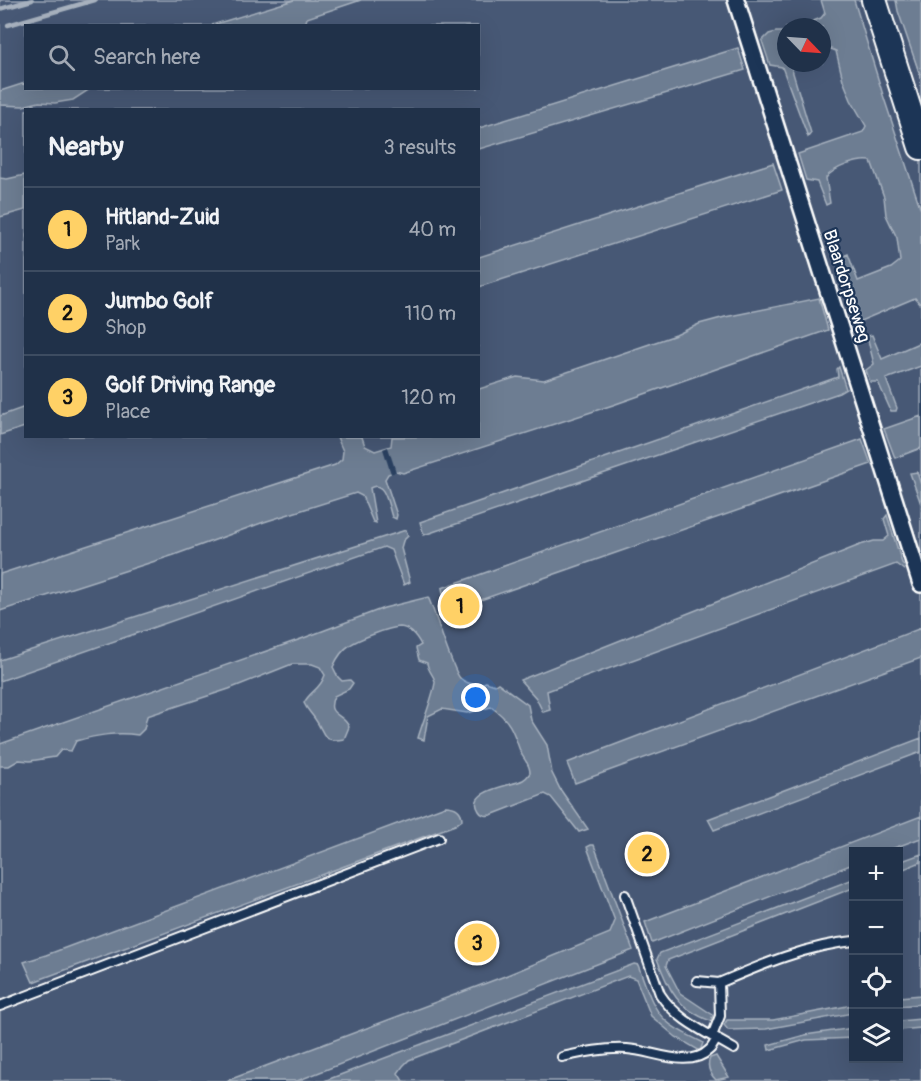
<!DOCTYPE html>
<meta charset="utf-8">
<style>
:root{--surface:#203149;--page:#283950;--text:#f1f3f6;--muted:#a2a9b4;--line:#3d4c61;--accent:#ffd166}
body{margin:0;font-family:Pangolin,sans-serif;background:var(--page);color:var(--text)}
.controls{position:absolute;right:18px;bottom:18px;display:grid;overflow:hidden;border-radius:0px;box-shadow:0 6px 24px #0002}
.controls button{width:54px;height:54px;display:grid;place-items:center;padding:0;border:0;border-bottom:2px solid var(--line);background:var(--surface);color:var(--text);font:30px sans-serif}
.compass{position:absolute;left:777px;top:18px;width:54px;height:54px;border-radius:50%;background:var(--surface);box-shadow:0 6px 24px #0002;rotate:115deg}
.you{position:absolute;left:476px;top:698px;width:21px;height:21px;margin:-15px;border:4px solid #fff;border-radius:50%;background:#1a73e8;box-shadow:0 0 0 9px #1a73e833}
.badge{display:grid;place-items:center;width:39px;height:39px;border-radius:50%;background:var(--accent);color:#111;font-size:20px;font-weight:700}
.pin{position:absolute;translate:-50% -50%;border:3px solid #fff;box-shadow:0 2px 6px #0006}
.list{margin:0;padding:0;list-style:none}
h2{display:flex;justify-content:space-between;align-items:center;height:78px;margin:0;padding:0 24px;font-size:26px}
h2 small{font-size:20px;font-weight:400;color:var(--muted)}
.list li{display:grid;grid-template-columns:39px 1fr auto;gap:18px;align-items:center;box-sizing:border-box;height:84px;padding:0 24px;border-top:2px solid var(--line)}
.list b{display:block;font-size:22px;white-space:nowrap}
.list p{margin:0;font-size:20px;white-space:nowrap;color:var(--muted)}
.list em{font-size:20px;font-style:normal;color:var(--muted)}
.icon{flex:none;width:33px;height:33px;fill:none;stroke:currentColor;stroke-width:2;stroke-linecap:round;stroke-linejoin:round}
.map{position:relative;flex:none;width:921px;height:1081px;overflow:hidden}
.search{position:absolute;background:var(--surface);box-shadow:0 6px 24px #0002;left:24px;top:24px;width:456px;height:66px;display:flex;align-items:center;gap:15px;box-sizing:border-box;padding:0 21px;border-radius:0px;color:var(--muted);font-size:22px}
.panel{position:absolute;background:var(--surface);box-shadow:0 6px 24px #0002;left:24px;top:108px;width:456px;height:330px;border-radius:0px}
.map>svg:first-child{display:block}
.green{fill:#465975;stroke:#a2acba;stroke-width:1.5;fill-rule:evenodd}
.water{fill:#6d7d92;stroke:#a7b1be;stroke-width:1.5}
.pier{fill:#2a4161}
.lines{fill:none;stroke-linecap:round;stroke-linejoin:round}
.stream{stroke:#a7b1be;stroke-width:4.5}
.lane-casing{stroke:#fff;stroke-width:12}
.street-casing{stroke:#fff;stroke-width:20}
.primary-casing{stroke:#fff;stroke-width:28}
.lane{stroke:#1d3557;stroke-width:8}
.street{stroke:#1d3557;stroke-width:15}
.primary{stroke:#1d3557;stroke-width:24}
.labels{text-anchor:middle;stroke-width:4.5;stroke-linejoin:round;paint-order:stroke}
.street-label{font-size:18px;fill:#fff;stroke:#1d3557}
</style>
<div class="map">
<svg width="921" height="1081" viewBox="0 0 921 1081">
<rect width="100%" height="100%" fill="#2a4161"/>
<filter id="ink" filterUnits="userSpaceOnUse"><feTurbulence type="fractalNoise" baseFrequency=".0167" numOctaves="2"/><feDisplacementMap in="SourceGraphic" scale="12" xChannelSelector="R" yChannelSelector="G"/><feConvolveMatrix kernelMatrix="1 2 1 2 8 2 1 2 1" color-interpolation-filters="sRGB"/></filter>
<g filter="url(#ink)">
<path class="green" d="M 0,0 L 867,0 L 921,160 L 921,1081 L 0,1081 ZM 26,26 L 478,26 L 478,88 L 26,88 ZM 786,27 L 822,27 L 822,63 L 786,63 ZM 26,110 L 478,110 L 478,436 L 26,436 ZM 854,852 L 898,852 L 898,1058 L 854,1058 Z
M 885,0 L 896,0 L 921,78 L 921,111 Z"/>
<path class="water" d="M 294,0 L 361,0 L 307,18 L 305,25 L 212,25 Z
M 821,0 L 854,0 L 883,95 L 921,210 L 921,305 L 915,298 L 858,322 L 847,286 L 850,284 L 841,257 L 848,254 L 858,281 L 891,268 L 900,261 L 897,238 L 886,215 L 884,197 L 871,161 C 858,159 834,167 826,178 L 830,203 L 826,205 L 817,182 L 806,180 L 798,154 L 863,132 L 866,126 L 851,100 L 843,80 L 836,51 L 831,49 L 822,52 L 822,27 L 798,27 L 821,18 L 825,13 Z
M 896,0 L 921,0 L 921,78 L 898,11 Z
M 776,32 L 786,32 L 786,63 L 790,63 L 811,133 L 808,137 L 782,67 L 770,65 L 762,41 L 769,34 Z
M 738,48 L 745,70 L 479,149 L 479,128 Z
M 25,83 L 26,88 L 90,89 L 73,100 L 55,103 L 39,102 L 23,106 L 0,105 L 0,91 Z
M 773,163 L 782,190 L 479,287 L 479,257 Z
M 25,175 L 25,210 L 0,217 L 0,178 L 7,179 Z
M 819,298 L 828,330 L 613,405 L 403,473 L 396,471 L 388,474 L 385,479 L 397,515 L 396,519 L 392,517 C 388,506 385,479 370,488 L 376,523 L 373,522 L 362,496 L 356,493 L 264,522 L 174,555 L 0,611 L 0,574 L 335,465 L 342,459 L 343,451 L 337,437 L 362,437 L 365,446 L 375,451 L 391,446 L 392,437 L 478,436 L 479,389 L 517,377 L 544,380 L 676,335 L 699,324 L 725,317 Z
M 872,335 L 882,359 L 921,342 L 921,366 L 886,379 L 897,408 L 896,411 L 891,411 L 878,382 L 870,382 L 866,370 L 874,364 L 867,336 Z
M 839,367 L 846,389 L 839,393 L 424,535 L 420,522 L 838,377 L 837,369 Z
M 25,407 L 25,427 L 0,435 L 0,416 Z
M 921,416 L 921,448 L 895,458 L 884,429 Z
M 862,439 L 871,464 L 449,611 L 444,599 L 442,588 Z
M 917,472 L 921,485 L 921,504 L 910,473 Z
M 887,515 L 902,563 L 906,567 L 904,570 L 896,564 L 547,691 L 550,710 L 543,712 L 536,698 L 520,680 L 860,545 L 874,541 L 883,541 L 889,536 L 884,519 Z
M 406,530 L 408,536 L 403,541 L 401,548 L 410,582 L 404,585 L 391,550 L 384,547 L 0,681 L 0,660 Z
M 428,597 C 435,611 453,672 460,678 C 467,684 478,687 486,682 L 495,685 L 498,683 L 528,705 L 531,720 L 547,745 L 552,773 L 560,789 L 588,829 L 579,832 L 551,797 L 545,794 L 491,815 C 486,816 482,816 479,811 C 465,790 512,786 523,780 C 525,779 528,776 530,773 C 530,763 524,761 520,751 C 513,730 510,720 491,707 L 467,713 L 442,709 L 428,716 L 424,740 L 418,738 C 421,727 436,688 435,681 C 433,674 428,671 427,663 L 419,660 L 416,648 L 421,645 C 417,637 410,628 400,627 C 390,627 359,639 350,645 C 342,650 337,658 333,667 L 338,677 L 342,681 L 350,680 L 353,683 L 349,689 L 334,696 C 325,717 343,712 349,727 L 344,739 C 321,743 326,734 315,719 C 311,713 307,710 304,703 C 310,691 320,690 325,675 L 320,667 L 312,664 L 292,664 L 229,689 L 147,716 L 144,729 L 138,735 C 116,732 98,735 76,741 L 71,751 L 61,750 L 55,757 L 30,761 L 19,760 L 9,766 L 0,766 L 0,744 L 301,639 L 384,608 Z
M 921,628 L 921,658 L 575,783 L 567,763 Z
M 921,738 L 921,752 L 714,830 L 708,819 Z
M 445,806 C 455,806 462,809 462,820 L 455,825 L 33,982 L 24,962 L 46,955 Z
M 921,816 L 921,838 L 886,851 L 854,852 L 853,864 L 652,943 L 645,922 Z
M 591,845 L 594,845 L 633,950 L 297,1081 L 226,1081 L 505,976 L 610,933 L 615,921 L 587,847 Z
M 921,854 L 921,862 L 899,871 L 899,862 Z
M 853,879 L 853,888 L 668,960 L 666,966 L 680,993 L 713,1015 L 711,1021 C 677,1009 670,991 657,959 L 660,953 Z
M 634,964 L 638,965 C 645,982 651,1007 665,1020 C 675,1030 690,1036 702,1042 L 703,1043 L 700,1051 L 676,1037 L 651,1016 L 636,979 L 628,976 L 409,1060 L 403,1066 L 398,1073 L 403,1081 L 324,1081 Z
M 921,995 L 921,1004 L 899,1006 L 899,997 Z
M 853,1005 L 853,1013 L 766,1029 L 728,1030 L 724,1025 L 727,1020 L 773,1020 Z
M 921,1019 L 921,1028 L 899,1030 L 899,1021 Z
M 853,1028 L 853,1038 L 806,1040 L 769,1050 L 768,1045 L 805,1035 Z
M 716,1056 L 729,1077 L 716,1080 C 710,1074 706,1067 710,1058 Z"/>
<path class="pier" d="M 388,447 L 396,472 L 391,474 L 383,449 Z"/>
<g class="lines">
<path class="stream" d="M 0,9 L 32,0
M 8,25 L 95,0"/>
<defs>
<path id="lane" d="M 625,895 L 660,994 C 677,1021 708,1033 734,1049
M 697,981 L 719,983 L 720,1016 L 712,1036
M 719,983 C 761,965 808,945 854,941
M 0,1006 L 439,838
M 562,1057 C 585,1052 604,1048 627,1049 C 651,1050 689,1070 709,1050 C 712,1048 715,1042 717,1038"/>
<path id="street" d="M 736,0 L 921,584"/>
<path id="primary" d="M 874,0 L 921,147"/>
</defs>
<use href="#lane" class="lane-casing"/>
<use href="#street" class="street-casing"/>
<use href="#primary" class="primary-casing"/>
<use href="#lane" class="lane"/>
<use href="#street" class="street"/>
<use href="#primary" class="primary"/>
</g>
</g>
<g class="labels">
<g class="street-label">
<text transform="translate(847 286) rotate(72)" y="6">Blaardorpseweg</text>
</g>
</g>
</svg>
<div class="controls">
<button>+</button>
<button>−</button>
<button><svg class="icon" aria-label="locate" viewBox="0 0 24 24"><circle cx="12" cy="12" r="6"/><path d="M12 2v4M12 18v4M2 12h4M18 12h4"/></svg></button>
<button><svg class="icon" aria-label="layers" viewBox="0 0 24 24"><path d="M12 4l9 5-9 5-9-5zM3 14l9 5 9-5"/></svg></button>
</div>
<svg class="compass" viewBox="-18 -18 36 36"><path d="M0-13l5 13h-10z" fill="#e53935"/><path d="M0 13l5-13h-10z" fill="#a2a9b4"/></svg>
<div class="you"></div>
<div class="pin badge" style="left:460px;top:606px">1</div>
<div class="pin badge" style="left:647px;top:854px">2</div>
<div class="pin badge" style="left:477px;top:943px">3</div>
<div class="search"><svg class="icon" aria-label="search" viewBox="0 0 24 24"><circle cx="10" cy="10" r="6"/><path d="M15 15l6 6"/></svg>Search here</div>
<section class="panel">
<h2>Nearby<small>3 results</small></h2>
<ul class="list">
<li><span class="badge">1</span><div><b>Hitland-Zuid</b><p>Park</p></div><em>40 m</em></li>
<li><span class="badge">2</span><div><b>Jumbo Golf</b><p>Shop</p></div><em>110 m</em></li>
<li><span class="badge">3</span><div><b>Golf Driving Range</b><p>Place</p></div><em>120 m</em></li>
</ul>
</section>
</div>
